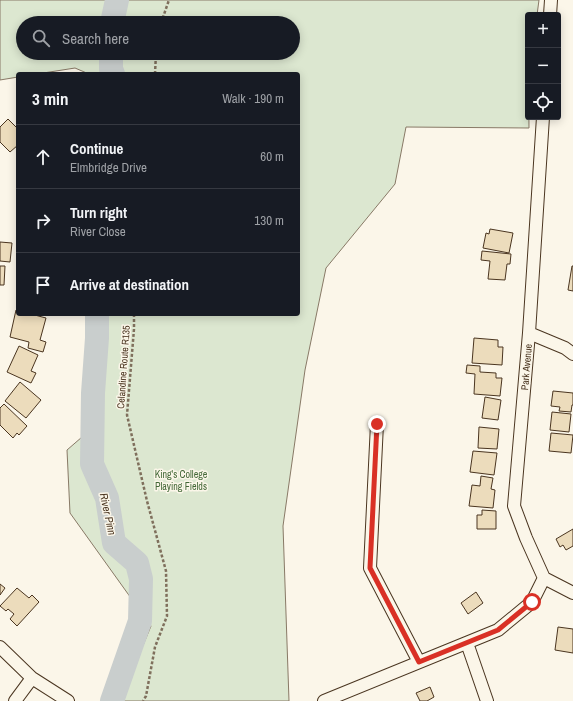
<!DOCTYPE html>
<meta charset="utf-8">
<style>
:root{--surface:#171b24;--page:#20242c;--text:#f1f3f6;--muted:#9ea1a6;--line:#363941}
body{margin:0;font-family:"Archivo Narrow",sans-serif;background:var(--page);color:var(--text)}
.controls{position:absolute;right:12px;top:12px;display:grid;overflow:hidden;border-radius:4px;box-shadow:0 2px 10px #0003}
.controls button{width:36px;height:36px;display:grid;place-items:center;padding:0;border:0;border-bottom:1px solid var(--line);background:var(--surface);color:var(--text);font:20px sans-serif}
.stop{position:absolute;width:12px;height:12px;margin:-9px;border:3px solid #d93025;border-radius:50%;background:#fff}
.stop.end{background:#d93025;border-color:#fff;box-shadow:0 1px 4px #0008}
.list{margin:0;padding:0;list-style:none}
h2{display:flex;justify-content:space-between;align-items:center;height:52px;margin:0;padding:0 16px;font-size:17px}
h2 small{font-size:13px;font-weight:400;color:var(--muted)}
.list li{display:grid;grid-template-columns:26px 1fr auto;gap:12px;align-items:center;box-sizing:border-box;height:64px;padding:0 16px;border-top:1px solid var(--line)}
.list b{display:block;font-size:15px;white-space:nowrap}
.list p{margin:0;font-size:13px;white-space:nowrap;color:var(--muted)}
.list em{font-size:13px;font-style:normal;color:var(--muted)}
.icon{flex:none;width:22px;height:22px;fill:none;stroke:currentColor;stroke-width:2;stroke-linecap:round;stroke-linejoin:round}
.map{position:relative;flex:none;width:573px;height:701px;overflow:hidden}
.search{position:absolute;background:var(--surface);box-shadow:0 2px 10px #0003;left:16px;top:16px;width:284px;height:44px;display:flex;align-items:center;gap:10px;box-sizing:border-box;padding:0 14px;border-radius:22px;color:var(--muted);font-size:15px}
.panel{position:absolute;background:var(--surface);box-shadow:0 2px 10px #0003;left:16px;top:72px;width:284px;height:244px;border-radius:4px}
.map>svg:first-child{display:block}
.green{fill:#dce7d0;stroke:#887966;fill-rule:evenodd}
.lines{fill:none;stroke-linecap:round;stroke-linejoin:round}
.river{stroke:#c9cecd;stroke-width:24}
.building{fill:#ecdcbc;stroke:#4a3520}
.minor-casing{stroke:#4a3520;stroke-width:14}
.path{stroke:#7f6f5c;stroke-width:2.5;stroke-dasharray:3 2;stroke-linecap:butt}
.minor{stroke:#fbf6e9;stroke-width:12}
.route{stroke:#d93025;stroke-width:5}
.labels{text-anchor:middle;stroke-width:3;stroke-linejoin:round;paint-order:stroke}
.street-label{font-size:10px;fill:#4a3520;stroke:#fbf6e9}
.park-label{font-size:10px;fill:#436837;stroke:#fbf6e9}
.water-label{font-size:11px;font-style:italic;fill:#4a3520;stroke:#fbf6e9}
</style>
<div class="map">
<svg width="573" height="701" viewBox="0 0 573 701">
<rect width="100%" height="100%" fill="#fbf6e9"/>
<path class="green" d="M 0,0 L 539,0 L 537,15 L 528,15 L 529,128 L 406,127 L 395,184 L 326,268 L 305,370 L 283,526 L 289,701 L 120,701 L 151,626 L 70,513 L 67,450 L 82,437 L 88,314 L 298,314 L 298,74 L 89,74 L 75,68 L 37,74 L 18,74 L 18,77 L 0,80 ZM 23,23 L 293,23 L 293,53 L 23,53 Z"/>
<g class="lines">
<path class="river" d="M 112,23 L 117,0
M 111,53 L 111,69 L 113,74
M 97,314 L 97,338 L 93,393 L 92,464 L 107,498 L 114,543 L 137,563 L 141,579 L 140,621 L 112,701"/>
</g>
<path class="building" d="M 8,119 L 17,128 L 18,126 L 18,145 L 10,152 L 0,142 L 0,127 Z
M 490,229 L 513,233 L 509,253 L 483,248 L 486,233 L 489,234 Z
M 0,242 L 12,243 L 10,262 L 0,261 Z
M 482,251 L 511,254 L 510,264 L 507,264 L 505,280 L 488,279 L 490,261 L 481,260 Z
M 0,266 L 5,266 L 4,285 L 0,285 Z
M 572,266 L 573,266 L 573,291 L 568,290 Z
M 16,310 L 18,311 L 18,314 L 31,314 L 46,318 L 40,340 L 46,342 L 43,352 L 28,348 L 29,342 L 10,337 Z
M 474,338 L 498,340 L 498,347 L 503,347 L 502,365 L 472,363 Z
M 19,346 L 38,355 L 31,371 L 36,373 L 31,383 L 7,372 Z
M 467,365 L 480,366 L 480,372 L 496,373 L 496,378 L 502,378 L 500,396 L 474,394 L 475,374 L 466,373 Z
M 20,382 L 41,400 L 26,418 L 5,401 Z
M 553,391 L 573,393 L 573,405 L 572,405 L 571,412 L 559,411 L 560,407 L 551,406 Z
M 485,397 L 501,400 L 498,420 L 482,418 Z
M 4,404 L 27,426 L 19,435 L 17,433 L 13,438 L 0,425 L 0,408 Z
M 552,412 L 571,414 L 569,432 L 550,430 Z
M 479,427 L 499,429 L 497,449 L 478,448 Z
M 551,433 L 573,435 L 571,453 L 549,451 Z
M 473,451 L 497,453 L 494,475 L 470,472 Z
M 481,476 L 493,478 L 491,489 L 495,490 L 493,508 L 469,506 L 472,485 L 480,486 Z
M 482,510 L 496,511 L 496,529 L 477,529 L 477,515 L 482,515 Z
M 573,529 L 573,546 L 566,550 L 563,545 L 560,547 L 556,539 Z
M 0,584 L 5,588 L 0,595 Z
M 17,588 L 29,598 L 32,595 L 39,602 L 17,626 L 10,619 L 14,614 L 8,609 L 6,611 L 0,606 Z
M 476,592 L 483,603 L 468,614 L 461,603 Z
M 558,627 L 573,629 L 573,653 L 555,650 Z
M 430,687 L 434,697 L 427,701 L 420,701 L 416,693 Z"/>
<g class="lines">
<defs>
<path id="minor" d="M 550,15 L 551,0
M 543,117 L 529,333 L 514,506 L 526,538 L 544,578 L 573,593
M 529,333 L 565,348 L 573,354
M 377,424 L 370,568 L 419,662
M 467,643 L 487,701
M 0,647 L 32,678 L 68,701
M 15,701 L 32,678
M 324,701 L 498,630 L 532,602 L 544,578"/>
</defs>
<use href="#minor" class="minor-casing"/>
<path class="path" d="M 161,23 L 169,0
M 155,74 L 156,53
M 134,314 L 134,329 L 127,415 L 147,501 L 166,571 L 167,616 L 155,647 L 146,696 L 143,701"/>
<use href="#minor" class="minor"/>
</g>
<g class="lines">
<path class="route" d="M 377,424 L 370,568 L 419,662 L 498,630 L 532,602"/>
</g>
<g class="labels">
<g class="street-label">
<text transform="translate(123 367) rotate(-86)" y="4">Celandine Route R135</text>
<text transform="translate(526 367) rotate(-85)" y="4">Park Avenue</text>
</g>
<g class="park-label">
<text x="181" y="478">King's College<tspan x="181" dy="12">Playing Fields</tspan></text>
</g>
<g class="water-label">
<text transform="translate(108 514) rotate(78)" y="4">River Pinn</text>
</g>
</g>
</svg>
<div class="controls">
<button>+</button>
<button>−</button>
<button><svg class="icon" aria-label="locate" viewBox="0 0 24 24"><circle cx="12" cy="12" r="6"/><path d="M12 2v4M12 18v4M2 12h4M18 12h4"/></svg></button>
</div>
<div class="stop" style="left:532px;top:602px"></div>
<div class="stop end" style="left:377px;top:424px"></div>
<div class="search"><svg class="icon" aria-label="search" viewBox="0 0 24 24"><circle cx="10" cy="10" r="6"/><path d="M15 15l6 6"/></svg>Search here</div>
<section class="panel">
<h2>3 min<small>Walk · 190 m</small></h2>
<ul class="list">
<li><svg class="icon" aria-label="ahead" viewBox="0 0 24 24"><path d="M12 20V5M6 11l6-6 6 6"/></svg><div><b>Continue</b><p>Elmbridge Drive</p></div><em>60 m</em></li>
<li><svg class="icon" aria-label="right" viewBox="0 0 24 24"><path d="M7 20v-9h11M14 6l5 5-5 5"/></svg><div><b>Turn right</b><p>River Close</p></div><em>130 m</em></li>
<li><svg class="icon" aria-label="arrive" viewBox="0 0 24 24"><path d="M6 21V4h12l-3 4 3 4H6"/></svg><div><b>Arrive at destination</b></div></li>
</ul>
</section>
</div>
